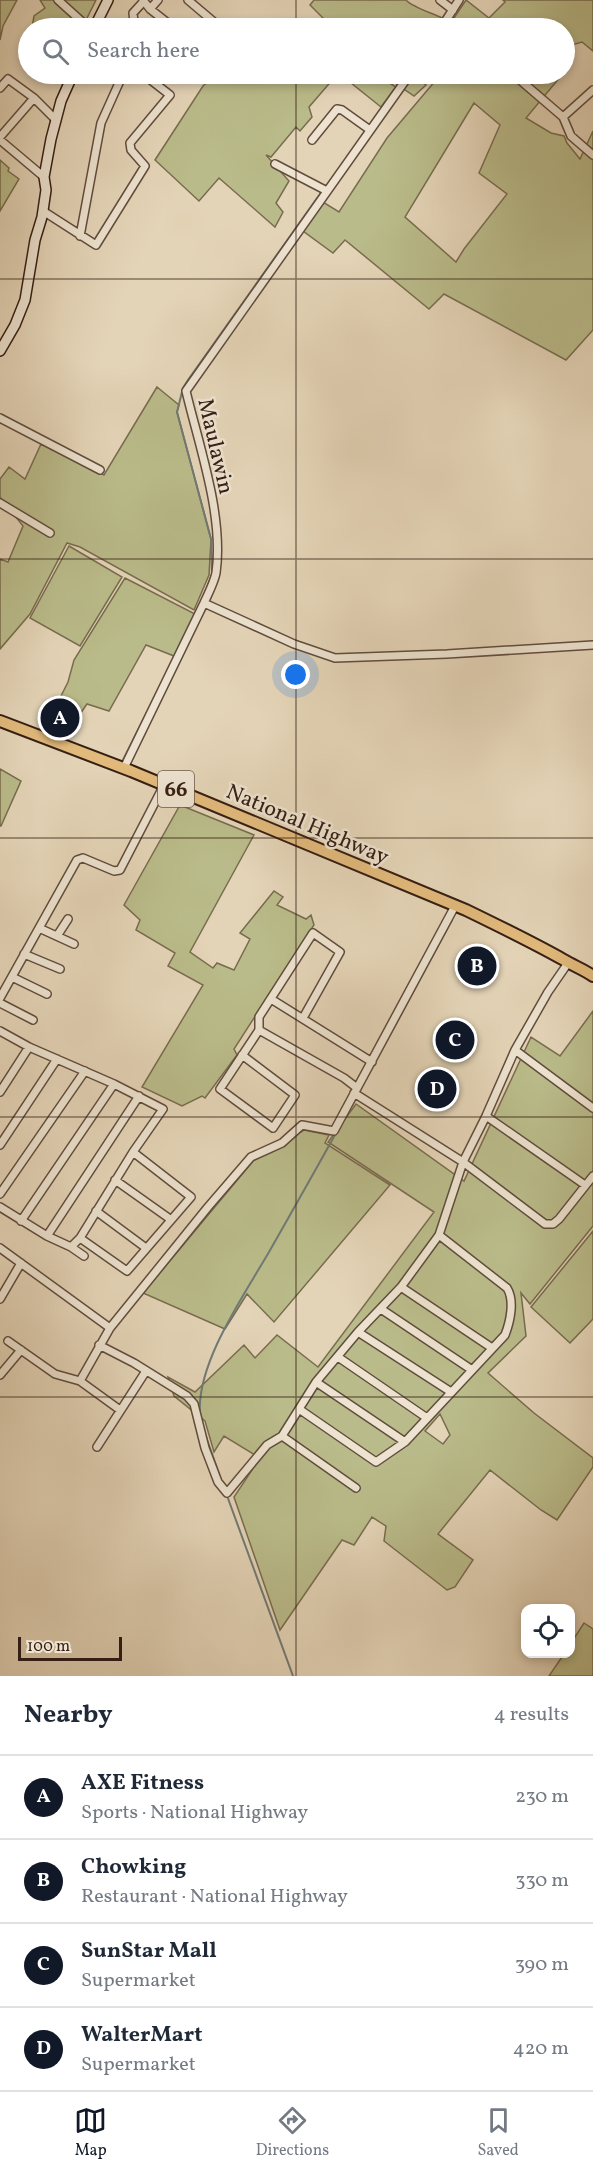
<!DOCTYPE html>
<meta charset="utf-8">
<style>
:root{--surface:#fff;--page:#f2f2f3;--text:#1f2937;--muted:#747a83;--line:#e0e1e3;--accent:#111827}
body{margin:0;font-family:Vollkorn,serif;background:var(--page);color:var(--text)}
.controls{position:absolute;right:18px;bottom:18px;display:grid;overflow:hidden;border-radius:12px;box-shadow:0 3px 9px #0003}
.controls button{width:54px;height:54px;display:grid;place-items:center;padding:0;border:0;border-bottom:2px solid var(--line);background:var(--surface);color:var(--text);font:30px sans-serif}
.scale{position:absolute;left:18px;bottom:15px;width:104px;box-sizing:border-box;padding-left:6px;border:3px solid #351e14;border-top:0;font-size:16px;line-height:21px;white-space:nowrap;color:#351e14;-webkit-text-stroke:4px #ede3d0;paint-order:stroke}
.you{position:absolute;left:296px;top:675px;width:21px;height:21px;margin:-15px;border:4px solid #fff;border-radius:50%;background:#1a73e8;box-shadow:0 0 0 9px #1a73e833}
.badge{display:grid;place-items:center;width:39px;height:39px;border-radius:50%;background:var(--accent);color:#fff;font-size:20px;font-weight:700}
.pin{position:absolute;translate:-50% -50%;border:3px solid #fff;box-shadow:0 2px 6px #0006}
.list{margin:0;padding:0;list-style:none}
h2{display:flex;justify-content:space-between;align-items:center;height:78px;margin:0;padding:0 24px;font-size:26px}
h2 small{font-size:20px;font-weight:400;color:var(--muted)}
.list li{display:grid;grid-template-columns:39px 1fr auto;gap:18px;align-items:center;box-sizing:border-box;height:84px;padding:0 24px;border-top:2px solid var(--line)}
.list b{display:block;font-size:22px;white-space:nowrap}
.list p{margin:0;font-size:20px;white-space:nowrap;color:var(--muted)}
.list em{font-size:20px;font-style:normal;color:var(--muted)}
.icon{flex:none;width:33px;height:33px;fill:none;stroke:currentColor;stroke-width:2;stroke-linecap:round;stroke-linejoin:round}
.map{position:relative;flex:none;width:593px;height:1676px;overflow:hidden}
.search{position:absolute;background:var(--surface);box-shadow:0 3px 9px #0003;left:18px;right:18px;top:18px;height:66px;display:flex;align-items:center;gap:15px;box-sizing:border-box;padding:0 21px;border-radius:33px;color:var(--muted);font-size:22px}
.sheet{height:414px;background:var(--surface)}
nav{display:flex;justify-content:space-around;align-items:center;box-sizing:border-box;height:84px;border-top:2px solid var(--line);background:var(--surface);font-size:16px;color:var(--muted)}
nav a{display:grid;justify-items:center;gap:3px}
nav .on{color:var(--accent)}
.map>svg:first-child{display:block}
.green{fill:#babb8a;stroke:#786c4f;stroke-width:1.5;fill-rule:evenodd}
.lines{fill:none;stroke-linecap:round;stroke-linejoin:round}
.stream{stroke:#707a75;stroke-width:2}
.street-casing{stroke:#614c3d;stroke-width:10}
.secondary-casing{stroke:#351e14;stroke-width:12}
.primary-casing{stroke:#351e14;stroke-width:14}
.street{stroke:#ede3d0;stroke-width:7}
.secondary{stroke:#ede3d0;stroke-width:9}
.primary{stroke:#e2ba7c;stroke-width:10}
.grid{fill:none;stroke:#351e14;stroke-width:1.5;stroke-opacity:0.55}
.labels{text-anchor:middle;stroke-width:5;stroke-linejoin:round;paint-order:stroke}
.shield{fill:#ede3d0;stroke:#6c594c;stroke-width:1.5}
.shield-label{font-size:21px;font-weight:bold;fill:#351e14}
.street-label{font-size:22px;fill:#351e14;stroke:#ede3d0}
</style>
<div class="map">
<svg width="593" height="1676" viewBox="0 0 593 1676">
<rect width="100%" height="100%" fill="#e4d4b7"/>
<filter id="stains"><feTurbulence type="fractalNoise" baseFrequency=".00333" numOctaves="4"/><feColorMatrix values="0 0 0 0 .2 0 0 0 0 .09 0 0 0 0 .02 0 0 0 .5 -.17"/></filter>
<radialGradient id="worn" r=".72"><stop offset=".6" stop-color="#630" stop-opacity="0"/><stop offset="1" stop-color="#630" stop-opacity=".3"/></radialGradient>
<path class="green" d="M 0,0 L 17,0 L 3,26 L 0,40 Z
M 40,0 L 96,0 L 82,28 L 32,28 L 34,16 L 45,8 Z
M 314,0 L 406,0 C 412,7 432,13 442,18 L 435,28 L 333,28 L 310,5 Z
M 466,0 L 489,18 L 505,2 L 503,0 L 593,0 L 593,51 L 582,42 L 565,47 L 564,28 L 466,28 L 454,18 Z
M 216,74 L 375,74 L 396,87 L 381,107 L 346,79 L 334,78 L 309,107 L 312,117 L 300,131 L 296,127 L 271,157 L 266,155 L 289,181 L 276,203 L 283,212 L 275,227 L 219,178 L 199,201 L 155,160 L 203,86 Z
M 382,74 L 412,74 L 426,85 L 414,96 Z
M 441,74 L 560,74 L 561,76 L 526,118 L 551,133 L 564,136 L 567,143 L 580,159 L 593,131 L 593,330 L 566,360 L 444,294 L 429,309 L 345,240 L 333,253 L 303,231 L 323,202 L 339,212 L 387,138 ZM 474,103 L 500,125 L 479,173 L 507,194 L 464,249 L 456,262 L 405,217 Z
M 0,160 L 9,168 L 8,171 L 19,179 L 0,211 Z
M 157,387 L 179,405 L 177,412 L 211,539 L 209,575 L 194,610 L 80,547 L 67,543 L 30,614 L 0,649 L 0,559 L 8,562 L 23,526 L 0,497 L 0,479 L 9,467 L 25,479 L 41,444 L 104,475 Z
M 69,546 L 122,577 L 80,646 L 30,618 Z
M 125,578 L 197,615 L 174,656 L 146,645 L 109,711 L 87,704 L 80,714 L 57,704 L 68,682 L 74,660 Z
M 0,769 L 21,781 L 1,826 L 0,826 Z
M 180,805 L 254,835 L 190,952 L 213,968 L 217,963 L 234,970 L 250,939 L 240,933 L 274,891 L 283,897 L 277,905 L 306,919 L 311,915 L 314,925 L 234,1049 L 237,1055 L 205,1098 L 202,1096 L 182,1106 L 142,1087 L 203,985 L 168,966 L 175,953 L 136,930 L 140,920 L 124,905 Z
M 593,1011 L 593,1226 L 530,1304 L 521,1293 L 526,1336 L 488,1373 L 534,1413 L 593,1458 L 593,1467 L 557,1520 L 541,1510 L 490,1470 L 438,1534 L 473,1560 L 455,1587 L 447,1590 L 384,1541 L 386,1526 L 372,1517 L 354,1545 L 342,1540 L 280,1630 L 234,1497 L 260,1458 L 224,1436 L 214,1452 L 205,1421 L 174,1396 L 168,1377 L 195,1392 L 244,1345 L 255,1358 L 277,1335 L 318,1367 L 434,1212 L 328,1142 L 356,1104 L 464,1181 L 531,1037 L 560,1056 ZM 440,1414 L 450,1435 L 443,1444 L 425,1431 Z
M 304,1130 L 329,1135 L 325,1143 L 390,1185 L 274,1322 L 247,1294 L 225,1329 L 143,1293 L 254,1160 Z
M 593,1231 L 593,1319 L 570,1343 L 531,1307 Z
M 584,1623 L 593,1629 L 593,1676 L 549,1676 L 564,1654 L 570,1654 L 571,1643 Z"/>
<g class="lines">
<path class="stream" d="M 436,28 L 448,10
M 397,86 L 406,74
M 327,185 L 351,152
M 202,600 L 212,574 L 211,539 L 177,412 L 183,388 L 188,380 L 320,194
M 121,764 L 167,672
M 352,1105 L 452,920
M 200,1414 C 196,1364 244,1295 269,1252 C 291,1213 314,1173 336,1133
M 205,1434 L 222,1482
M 226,1493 L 293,1676"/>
<defs>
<path id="street" d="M 58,0 L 89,28
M 143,0 L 150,9 L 174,28
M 188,0 L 221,28
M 440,0 L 453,10
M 150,9 L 158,0
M 448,19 L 460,28
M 142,28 L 134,22 L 133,13 L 144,1
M 441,28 L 459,0
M 513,74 L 563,117 L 593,90
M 0,88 L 8,79 L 34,98 L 55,119
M 563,117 L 571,136 L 593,155
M 0,137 L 34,98
M 0,140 L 44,177
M 312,140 L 337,109 L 342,110 L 370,130
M 275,164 L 327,191
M 43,211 L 96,245 L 145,166 L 131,150 L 130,143 L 170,95 L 143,74
M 80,236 L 101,123 L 123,74
M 0,418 L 100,470
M 0,503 L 50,533
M 204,603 L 294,644 L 335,658 L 447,654 L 593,645
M 124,768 L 204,603 C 208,594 214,583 216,573 C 224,516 199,446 186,391 L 410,74
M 39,928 L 74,944
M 57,936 L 68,919
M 24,954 L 60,969
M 12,977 L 47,994
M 0,998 L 77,860 L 83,858 L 114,871 L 120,870 L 164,785
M 271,999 L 372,1062
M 0,1003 L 33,1020
M 259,1030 L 344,1078 L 357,1088
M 0,1031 L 29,1047 L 114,1084 L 163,1109 L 133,1152 L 80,1238 L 71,1247 L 47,1236 L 0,1207
M 515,1050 L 593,1108
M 242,1055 L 295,1095 L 273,1128 L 220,1089 L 259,1030 L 259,1017 L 313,933 L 340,952 L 303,1018
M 0,1092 L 29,1047
M 354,1093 L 463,1162 L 545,1224 L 553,1224 L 559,1219 L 593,1176
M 486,1116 L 585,1185
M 0,1145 L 57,1059
M 115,1180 L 170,1219
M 0,1194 L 85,1071
M 96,1211 L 146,1248
M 21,1221 L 114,1084
M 439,1235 L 507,1288 C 515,1301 510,1322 505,1335 L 405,1442 L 376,1462 L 299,1409 L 316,1382 L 358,1332 L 401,1287 L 439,1235 L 463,1162 L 486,1116 L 515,1050 L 548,992 L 568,963
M 47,1236 L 139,1096
M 80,1238 L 127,1271 L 191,1197 L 133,1152
M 71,1247 L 84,1256
M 0,1248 L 110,1328 L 208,1207 L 251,1157 L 282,1143 L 302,1125 L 334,1131 L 455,906
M 401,1287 L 492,1348
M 0,1299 L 21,1263
M 381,1309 L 472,1370
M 358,1332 L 451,1392
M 8,1341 L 55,1374 L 80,1381 L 110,1328
M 99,1345 L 134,1363 L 187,1396 L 194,1404 L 205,1448 L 218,1482 L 227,1493 L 267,1445 L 282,1436 L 299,1409
M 338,1357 L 427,1418
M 0,1375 L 21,1350
M 80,1381 L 120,1410
M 316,1382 L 405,1442
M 282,1436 L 356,1488
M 97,1447 L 146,1371"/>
<path id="secondary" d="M 94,28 L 108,0
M 0,351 L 15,325 L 25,300 L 35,240 L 42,217 L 46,190 L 44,177 L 51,139 L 61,101 L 73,74"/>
<path id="primary" d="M 0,721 L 131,771 L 466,910 C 499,926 532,942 564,960 C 574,966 583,969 593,976"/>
</defs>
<use href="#street" class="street-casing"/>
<use href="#secondary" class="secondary-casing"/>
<use href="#primary" class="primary-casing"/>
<use href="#street" class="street"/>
<use href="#secondary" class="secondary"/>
<use href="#primary" class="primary"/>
</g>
<path class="grid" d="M 296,0 L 296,28M 296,74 L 296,1676M 0,279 L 593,279M 0,559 L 593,559M 0,838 L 593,838M 0,1117 L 593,1117M 0,1397 L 593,1397"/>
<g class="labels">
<rect class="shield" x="158" y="771" width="36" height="36" rx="4.5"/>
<g class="shield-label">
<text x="176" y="796">66</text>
</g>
<g class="street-label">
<text transform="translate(217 446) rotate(77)" y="8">Maulawin</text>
<text transform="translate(308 823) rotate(23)" y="8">National Highway</text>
</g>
</g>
<rect width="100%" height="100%" filter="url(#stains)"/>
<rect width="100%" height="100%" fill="url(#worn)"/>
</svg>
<div class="controls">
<button><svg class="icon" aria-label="locate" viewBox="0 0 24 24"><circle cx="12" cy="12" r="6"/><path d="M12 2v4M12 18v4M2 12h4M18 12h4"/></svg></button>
</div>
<div class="scale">100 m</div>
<div class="you"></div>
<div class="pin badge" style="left:60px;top:718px">A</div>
<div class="pin badge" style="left:477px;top:966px">B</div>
<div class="pin badge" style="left:455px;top:1040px">C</div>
<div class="pin badge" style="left:437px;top:1089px">D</div>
<div class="search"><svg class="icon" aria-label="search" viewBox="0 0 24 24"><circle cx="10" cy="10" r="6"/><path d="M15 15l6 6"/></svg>Search here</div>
</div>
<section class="sheet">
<h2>Nearby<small>4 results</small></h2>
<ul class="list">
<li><span class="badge">A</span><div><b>AXE Fitness</b><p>Sports · National Highway</p></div><em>230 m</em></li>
<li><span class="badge">B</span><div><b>Chowking</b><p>Restaurant · National Highway</p></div><em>330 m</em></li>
<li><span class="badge">C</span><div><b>SunStar Mall</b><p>Supermarket</p></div><em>390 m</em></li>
<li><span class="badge">D</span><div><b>WalterMart</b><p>Supermarket</p></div><em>420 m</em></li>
</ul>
</section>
<nav>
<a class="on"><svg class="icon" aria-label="map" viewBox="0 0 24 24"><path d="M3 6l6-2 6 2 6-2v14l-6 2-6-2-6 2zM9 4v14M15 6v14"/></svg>Map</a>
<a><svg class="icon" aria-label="directions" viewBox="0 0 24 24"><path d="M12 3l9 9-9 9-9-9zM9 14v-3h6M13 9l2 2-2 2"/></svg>Directions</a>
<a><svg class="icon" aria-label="saved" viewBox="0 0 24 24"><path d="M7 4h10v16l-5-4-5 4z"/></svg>Saved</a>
</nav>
